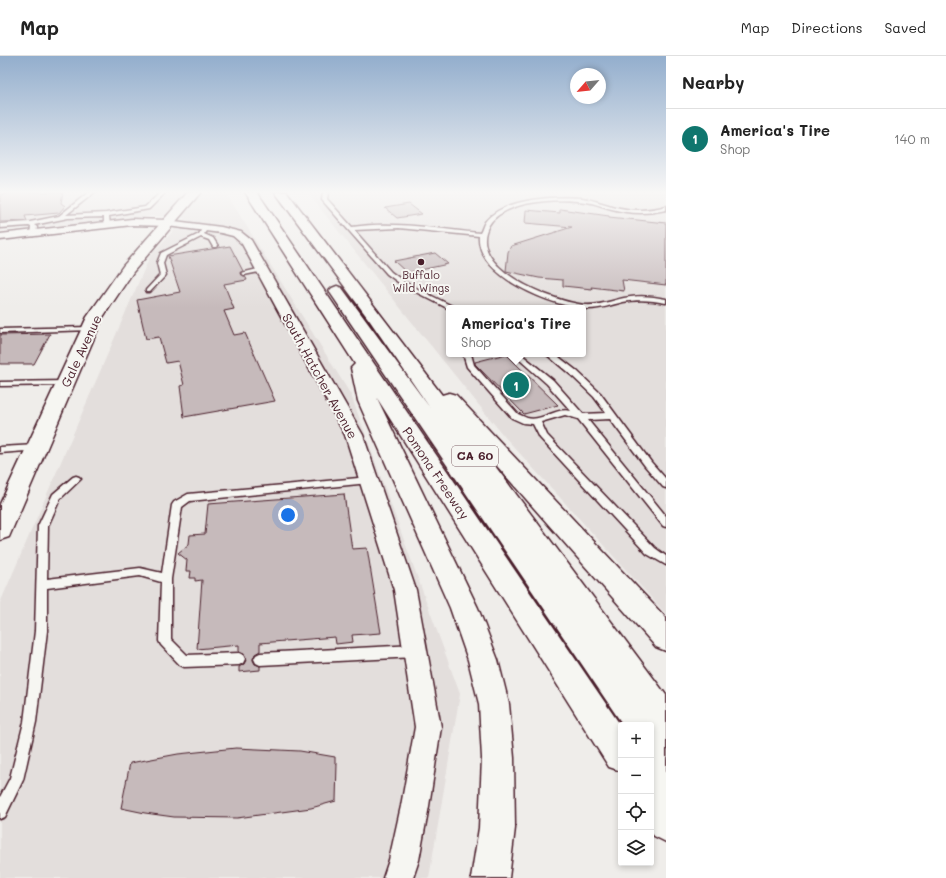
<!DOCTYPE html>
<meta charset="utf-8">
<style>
:root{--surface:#fff;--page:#f6f6f6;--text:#222;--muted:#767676;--line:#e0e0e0;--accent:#0f766e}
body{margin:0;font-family:Mali,sans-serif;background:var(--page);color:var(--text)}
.controls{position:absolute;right:12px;bottom:12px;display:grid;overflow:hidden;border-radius:4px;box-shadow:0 2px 6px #0003}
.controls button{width:36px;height:36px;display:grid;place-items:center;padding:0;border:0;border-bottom:1px solid var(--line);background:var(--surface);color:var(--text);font:20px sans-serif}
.compass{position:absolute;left:570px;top:12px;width:36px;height:36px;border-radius:50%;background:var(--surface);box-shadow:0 2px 6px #0003;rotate:242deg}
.you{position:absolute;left:288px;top:459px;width:14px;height:14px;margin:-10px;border:3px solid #fff;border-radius:50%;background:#1a73e8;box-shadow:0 0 0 6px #1a73e833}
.badge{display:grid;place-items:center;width:26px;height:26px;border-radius:50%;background:var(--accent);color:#fff;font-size:13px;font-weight:700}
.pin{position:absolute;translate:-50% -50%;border:2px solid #fff;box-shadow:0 1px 4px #0006}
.popup{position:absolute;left:446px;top:249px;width:140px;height:52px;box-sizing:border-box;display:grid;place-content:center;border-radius:4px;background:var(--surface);filter:drop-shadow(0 1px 3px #0005);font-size:13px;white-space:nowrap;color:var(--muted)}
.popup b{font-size:15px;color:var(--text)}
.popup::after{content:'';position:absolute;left:50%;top:100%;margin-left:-8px;border:8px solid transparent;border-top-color:var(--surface)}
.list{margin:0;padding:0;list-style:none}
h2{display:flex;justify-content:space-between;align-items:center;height:52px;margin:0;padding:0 16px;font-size:17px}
h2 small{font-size:13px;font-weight:400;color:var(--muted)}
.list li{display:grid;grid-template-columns:26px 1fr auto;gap:12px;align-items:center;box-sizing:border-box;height:60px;padding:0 16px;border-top:1px solid var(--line)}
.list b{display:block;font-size:15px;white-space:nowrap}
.list p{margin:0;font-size:13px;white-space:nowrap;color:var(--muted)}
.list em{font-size:13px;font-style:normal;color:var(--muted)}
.icon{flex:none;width:22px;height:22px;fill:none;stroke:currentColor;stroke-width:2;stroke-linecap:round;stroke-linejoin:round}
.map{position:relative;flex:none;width:666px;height:822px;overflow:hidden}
header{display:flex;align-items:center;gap:24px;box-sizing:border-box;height:56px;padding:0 20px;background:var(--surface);border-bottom:1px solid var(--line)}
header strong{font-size:19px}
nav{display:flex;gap:22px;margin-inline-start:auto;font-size:14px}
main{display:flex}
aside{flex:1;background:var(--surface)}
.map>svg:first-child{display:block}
.built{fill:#e3dedc;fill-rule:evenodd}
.building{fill:#c6babb;stroke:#4a1f2b}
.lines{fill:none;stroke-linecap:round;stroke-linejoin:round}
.service-casing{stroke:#4a1f2b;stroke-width:3}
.minor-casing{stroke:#4a1f2b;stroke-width:3}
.secondary-casing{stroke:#4a1f2b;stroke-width:3}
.motorway-casing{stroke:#4a1f2b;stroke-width:3}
.service{fill:#f6f6f2;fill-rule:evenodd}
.minor{fill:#f6f6f2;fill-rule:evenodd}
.secondary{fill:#f6f6f2;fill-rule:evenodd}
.motorway{fill:#f6f6f2;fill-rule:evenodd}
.poi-dot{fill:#4a1f2b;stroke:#f6f6f2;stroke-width:1.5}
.labels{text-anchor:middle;stroke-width:4;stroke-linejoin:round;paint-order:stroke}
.far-poi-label{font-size:11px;fill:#4a1f2b;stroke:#f6f6f2}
.shield{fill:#f6f6f2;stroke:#7e6067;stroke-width:1}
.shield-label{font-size:12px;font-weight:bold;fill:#4a1f2b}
.street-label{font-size:13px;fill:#4a1f2b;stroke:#f6f6f2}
</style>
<header>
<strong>Map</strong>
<nav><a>Map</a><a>Directions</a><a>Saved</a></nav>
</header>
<main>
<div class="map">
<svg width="666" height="822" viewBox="0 0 666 822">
<rect width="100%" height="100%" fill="#efedea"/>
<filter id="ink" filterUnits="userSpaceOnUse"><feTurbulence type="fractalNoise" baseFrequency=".025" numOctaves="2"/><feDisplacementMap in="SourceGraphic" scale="8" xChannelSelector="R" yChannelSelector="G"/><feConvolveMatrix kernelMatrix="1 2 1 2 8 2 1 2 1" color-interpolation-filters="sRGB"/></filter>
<g filter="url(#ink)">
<path class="built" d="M 0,136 L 226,137 L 351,339 L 460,638 L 429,822 L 0,822 L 0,547 L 150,200 L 185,162 L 156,160 L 0,175 Z
M 307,136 L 666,136 L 666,558 L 503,379 ZM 449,252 L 583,252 L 583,298 L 449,298 Z"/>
<path class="building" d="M 22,136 L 63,136 L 61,147 L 65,150 L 59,157 L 25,160 L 27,165 L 0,166 L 0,139 Z
M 409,148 L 422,158 L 397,162 L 385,152 Z
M 560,153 L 609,160 L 609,161 L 666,167 L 666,229 L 622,224 L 624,235 L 591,231 L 592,233 L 563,230 L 563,224 L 539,222 L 506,215 L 508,196 L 511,190 L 572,171 L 525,167 L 526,154 L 560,157 Z
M 230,190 L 243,215 L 240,217 L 245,220 L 247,224 L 224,228 L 234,253 L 224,255 L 234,279 L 245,277 L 275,345 L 184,361 L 180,330 L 184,329 L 178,305 L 166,307 L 159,281 L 146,283 L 137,244 L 180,236 L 168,200 Z
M 435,197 L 448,208 L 407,217 L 394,205 Z
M 50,278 L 34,308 L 0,308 L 0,279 Z
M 506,298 L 517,309 L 558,349 L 524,358 L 475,308 L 475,306 Z
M 344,438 L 352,493 L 367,492 L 381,577 L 352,579 L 353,586 L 336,588 L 335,581 L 260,587 L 260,595 L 255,598 L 253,604 L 255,608 L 260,610 L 260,614 L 239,616 L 239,611 L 244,608 L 246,604 L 244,598 L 239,596 L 239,589 L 197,593 L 202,524 L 195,525 L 195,522 L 190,522 L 191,515 L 186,515 L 187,504 L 178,497 L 189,488 L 190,479 L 205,478 L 208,448 Z
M 236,692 L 300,695 L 335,701 L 335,707 L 337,707 L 336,745 L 311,752 L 237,762 L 174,761 L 145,757 L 121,752 L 130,707 L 178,698 Z"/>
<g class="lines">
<defs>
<path id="service" d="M 89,136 L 95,136 L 66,159 L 106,157 L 145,151 L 161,136 L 166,136 L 149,153 L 109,160 L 110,169 L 107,171 L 104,169 L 104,161 L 68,162 L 34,169 L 37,171 L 36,178 L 33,180 L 30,178 L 31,171 L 29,170 L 0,172 L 0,168 L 30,166 L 59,160 Z
M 323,136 L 328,136 L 327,143 L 352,171 C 395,165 437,173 480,177 C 482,174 483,169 485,166 C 503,142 555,140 582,142 C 594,144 604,148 615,151 C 632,155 649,155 666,150 L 666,154 C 648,158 630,158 612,153 C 603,151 595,147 586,146 C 566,143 544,144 525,148 C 513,151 496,157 489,169 C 465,212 554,246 585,249 C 599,250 610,245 624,242 C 638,239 652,240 666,243 L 666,247 C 652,244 637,243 623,246 C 611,249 601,253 588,253 C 556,252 476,221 479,180 L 399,172 L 354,174 L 391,216 L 406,227 L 456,252 L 449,253 L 402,229 L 387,218 L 322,144 Z
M 205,170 L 208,172 L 204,178 L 213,182 L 218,190 L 217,191 L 213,191 L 209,184 L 201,181 L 166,199 L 163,207 L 166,219 L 150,236 L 146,236 L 146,234 L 160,219 L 157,207 L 161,197 L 199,178 L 203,171 Z
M 262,212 L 265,214 L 264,215 L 244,219 L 241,217 Z
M 90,271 L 93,273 L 92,274 L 0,277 L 0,273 Z
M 463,298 L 471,298 L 474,309 L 518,358 C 521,359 524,361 527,362 C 542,366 556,351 571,355 L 547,328 L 513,298 L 521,298 L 553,324 L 583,358 L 606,357 L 594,341 L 571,319 L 546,298 L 555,298 L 577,315 L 600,337 L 651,406 L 666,423 L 666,432 L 663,431 L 645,410 L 610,363 L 588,364 L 666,460 L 666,471 L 663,470 L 578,363 L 565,359 L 541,366 L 547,379 L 655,492 L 666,500 L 666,509 L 647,498 L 540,382 L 533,368 L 523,367 L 512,362 L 467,311 Z
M 66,325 L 70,327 L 69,329 L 0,330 L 0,326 Z
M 36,389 L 39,390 L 40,392 L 39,394 L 0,397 L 0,391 Z
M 76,420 L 79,421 L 81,423 L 60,443 L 48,470 L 47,523 L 140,512 L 162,517 L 172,449 L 174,446 L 188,438 L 369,421 L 372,422 L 374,424 L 372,426 L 369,427 L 190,445 L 182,451 L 171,523 L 171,583 L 187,599 L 239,597 L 243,599 L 245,603 L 243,607 L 239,609 L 184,611 L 180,609 L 161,589 L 159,585 L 161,526 L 140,520 L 47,532 L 47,575 L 36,666 L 23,724 L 5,761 L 0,763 L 0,741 L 10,722 L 24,666 L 35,575 L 38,470 L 53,438 L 73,421 Z
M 415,589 L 419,591 L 421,595 L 419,599 L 415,601 L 260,609 L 256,607 L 254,603 L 256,599 L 260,597 Z"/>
<path id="minor" d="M 132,163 L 167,164 L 221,171 L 241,176 L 251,184 L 363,379 L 416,534 L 441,671 L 429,750 L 419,804 L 413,822 L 383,822 L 389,804 L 401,750 L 415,671 L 394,534 L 345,379 L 242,188 L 233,180 L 221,177 L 167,170 L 132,169 L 0,184 L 0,178 Z"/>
<path id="secondary" d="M 188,136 L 201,136 L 133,216 L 103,261 L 12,474 L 9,481 L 0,484 L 0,448 L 87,261 L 123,210 Z"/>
<path id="motorway" d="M 245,136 L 257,136 L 621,670 L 621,715 L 609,711 L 377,342 L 478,552 L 498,604 L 509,648 L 514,702 L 515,772 L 509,822 L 471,822 L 479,772 L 482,702 L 479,648 L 468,604 L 450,552 L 358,345 L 351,312 L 355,308 Z
M 275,136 L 287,136 L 442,339 L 449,337 L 456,339 L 666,562 L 666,595 L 656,591 L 483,394 L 666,639 L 666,786 L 654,780 L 651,776 L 651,669 L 623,669 L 329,235 L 332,232 L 337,230 L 342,232 L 430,352 L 370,265 Z"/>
</defs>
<use href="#service" class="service-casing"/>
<use href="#minor" class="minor-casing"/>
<use href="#secondary" class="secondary-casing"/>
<use href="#motorway" class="motorway-casing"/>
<use href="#service" class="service"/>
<use href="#minor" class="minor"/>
<use href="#secondary" class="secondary"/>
<use href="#motorway" class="motorway"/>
</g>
</g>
<linearGradient id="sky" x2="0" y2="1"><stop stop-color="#93aecd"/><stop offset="0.54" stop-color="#f8f7f6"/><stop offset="1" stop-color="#f8f7f6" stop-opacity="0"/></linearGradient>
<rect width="666" height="252" fill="url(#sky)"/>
<circle class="poi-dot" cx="421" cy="206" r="4"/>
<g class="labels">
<g class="far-poi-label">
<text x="421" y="223">Buffalo<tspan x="421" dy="13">Wild Wings</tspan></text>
</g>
<rect class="shield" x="452" y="390" width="46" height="20" rx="3"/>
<g class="shield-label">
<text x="475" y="404">CA 60</text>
</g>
<g class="street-label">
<text transform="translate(81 295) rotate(-65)" y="5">Gale Avenue</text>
<text transform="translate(320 320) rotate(61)" y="5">South Hatcher Avenue</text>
<text transform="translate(436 417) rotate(56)" y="5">Pomona Freeway</text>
</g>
</g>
</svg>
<div class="controls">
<button>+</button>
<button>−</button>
<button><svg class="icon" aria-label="locate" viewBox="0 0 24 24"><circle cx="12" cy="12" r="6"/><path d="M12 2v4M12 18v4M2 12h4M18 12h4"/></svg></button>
<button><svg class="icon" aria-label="layers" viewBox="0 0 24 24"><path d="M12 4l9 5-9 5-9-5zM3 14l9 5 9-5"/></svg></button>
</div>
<svg class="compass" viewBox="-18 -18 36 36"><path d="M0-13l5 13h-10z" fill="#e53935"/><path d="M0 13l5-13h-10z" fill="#767676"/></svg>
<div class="you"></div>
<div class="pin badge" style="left:516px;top:329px">1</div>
<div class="popup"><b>America's Tire</b>Shop</div>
</div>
<aside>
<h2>Nearby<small></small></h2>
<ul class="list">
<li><span class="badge">1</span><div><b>America's Tire</b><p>Shop</p></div><em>140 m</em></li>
</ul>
</aside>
</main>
